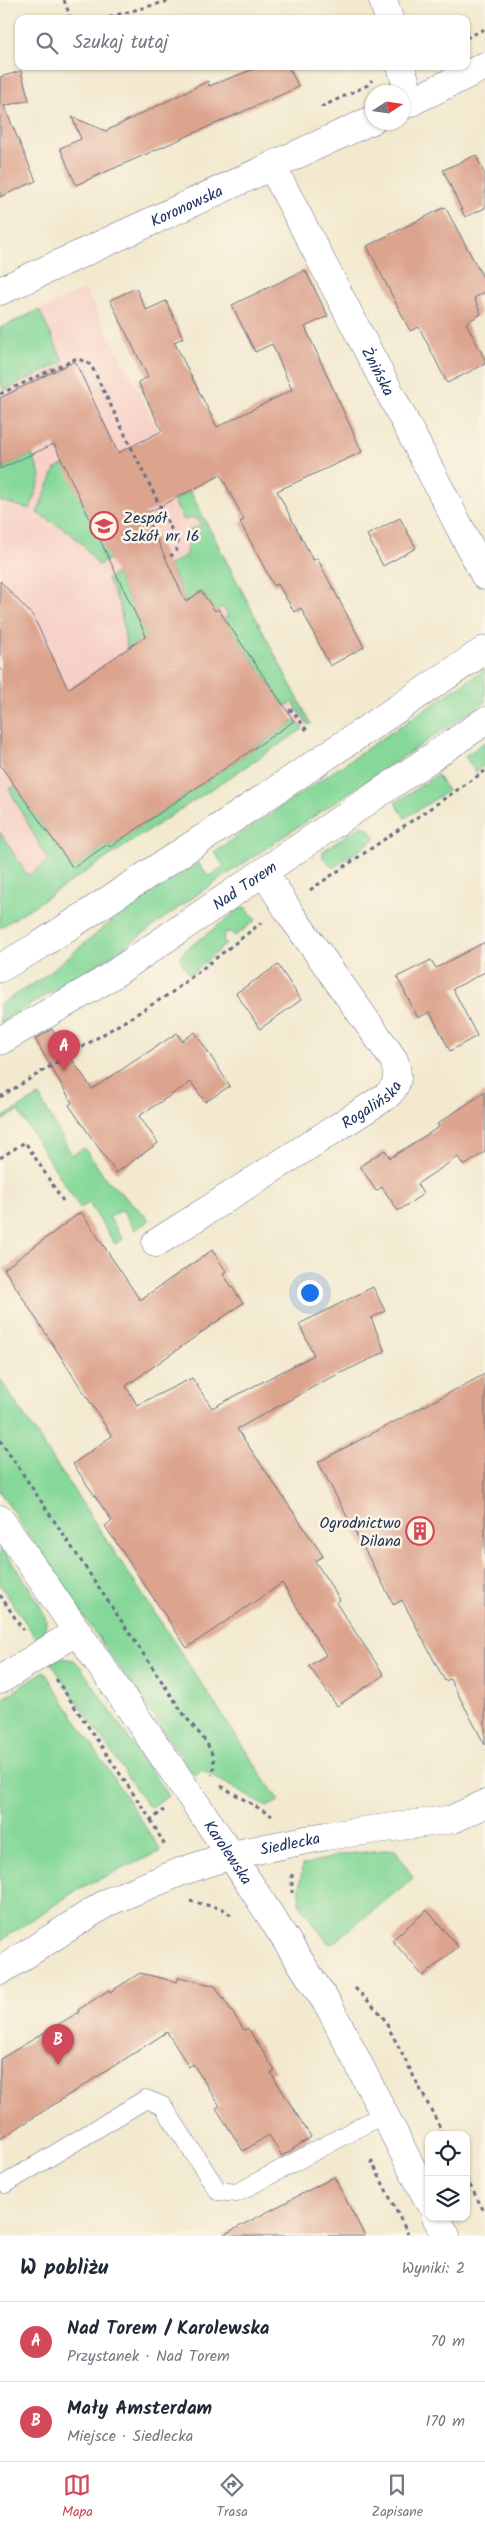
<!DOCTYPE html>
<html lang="pl">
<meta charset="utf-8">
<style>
:root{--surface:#fff;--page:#f2f2f3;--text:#1f2937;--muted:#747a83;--line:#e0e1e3;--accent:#d1495b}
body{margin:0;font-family:Kalam,sans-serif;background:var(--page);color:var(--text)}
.controls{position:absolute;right:15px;bottom:15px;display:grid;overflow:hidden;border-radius:10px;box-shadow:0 1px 4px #0004}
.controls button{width:45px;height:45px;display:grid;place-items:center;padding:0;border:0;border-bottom:1px solid var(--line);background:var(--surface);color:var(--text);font:25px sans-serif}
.compass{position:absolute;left:365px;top:85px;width:45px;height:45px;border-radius:50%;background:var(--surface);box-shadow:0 1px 4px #0004;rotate:78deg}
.you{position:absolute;left:309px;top:1292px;width:18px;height:18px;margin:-12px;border:4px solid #fff;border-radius:50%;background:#1a73e8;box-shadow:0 0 0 8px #1a73e833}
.badge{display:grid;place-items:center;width:32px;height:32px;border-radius:50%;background:var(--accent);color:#fff;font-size:16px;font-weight:700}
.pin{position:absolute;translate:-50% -41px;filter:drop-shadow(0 1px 2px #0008)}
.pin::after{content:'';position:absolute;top:26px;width:18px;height:15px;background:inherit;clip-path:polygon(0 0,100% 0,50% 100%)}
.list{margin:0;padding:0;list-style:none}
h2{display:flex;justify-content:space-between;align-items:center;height:65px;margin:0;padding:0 20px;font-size:21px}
h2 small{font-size:16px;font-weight:400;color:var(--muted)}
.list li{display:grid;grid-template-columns:32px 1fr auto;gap:15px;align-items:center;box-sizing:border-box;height:80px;padding:0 20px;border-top:1px solid var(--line)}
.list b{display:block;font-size:19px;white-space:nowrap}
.list p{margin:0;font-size:16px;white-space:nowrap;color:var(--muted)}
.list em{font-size:16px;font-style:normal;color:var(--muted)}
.icon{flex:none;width:28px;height:28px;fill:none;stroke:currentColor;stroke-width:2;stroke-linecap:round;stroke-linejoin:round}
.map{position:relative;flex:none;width:485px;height:2236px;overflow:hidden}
.search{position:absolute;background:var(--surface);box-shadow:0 1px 4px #0004;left:15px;right:15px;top:15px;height:55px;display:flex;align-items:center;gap:12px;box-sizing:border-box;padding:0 18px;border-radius:10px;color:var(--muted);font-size:19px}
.sheet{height:225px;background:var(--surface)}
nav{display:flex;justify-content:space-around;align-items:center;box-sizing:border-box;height:70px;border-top:1px solid var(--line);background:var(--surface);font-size:14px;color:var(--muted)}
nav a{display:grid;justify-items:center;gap:2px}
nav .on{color:var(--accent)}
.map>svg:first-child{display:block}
.built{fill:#f7d1c7}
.green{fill:#85d899;stroke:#50847c}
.building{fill:#dca38d}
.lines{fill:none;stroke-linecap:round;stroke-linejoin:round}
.lane-casing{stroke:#667086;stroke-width:19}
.street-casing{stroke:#667086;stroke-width:29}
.secondary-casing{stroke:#667086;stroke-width:29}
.path{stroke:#667086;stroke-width:3;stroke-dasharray:4 4;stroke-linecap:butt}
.lane{stroke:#fff;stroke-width:18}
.street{stroke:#fff;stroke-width:28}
.secondary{stroke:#fff;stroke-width:28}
.labels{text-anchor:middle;stroke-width:5;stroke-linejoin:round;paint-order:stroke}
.street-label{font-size:16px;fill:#1b2f5e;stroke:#fcf5e5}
.poi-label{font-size:16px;fill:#1b2f5e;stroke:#fcf5e5;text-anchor:start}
</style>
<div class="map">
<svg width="485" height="2236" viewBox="0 0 485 2236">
<rect width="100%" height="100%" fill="#fcf5e5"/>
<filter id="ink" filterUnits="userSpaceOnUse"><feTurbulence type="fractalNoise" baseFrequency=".02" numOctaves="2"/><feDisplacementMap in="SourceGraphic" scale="10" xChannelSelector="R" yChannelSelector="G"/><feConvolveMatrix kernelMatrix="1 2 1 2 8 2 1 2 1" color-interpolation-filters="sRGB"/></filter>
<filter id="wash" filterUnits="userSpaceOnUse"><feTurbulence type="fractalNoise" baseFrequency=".0096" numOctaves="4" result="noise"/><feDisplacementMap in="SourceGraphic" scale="20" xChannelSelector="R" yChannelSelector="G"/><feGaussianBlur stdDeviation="1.12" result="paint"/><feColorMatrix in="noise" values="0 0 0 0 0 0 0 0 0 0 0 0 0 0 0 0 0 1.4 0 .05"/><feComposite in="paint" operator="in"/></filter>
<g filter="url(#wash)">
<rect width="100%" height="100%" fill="#f2e9cf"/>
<path class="built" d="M 85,289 L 311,723 L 0,924 L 0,328 Z"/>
<path class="green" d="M 39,310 L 64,362 L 4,390 L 0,382 L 0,328 Z
M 32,454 L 41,477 L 30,509 L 0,501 L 0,469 Z
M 68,462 L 110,559 L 98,565 L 84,546 L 68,531 L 37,513 L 55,469 Z
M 190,491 L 311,724 L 308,725 L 293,702 L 285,706 L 224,619 L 228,616 L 222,607 L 215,611 L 201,591 L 188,600 L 195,621 L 169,565 L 185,556 L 189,542 L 189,530 L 201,526 L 196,517 L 184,520 L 173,500 Z
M 116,573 L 146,636 L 127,649 L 120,606 L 107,579 Z
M 485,669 L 485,702 L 202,891 L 116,953 L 0,1023 L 0,1004 L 38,981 L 122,913 L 198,863 L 209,877 L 224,866 L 214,852 Z
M 296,720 L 303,729 L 0,928 L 0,832 L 28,876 L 48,861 L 9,789 L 15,786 L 73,868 L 108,844 L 110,847 Z
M 485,742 L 485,765 L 475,772 L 465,756 Z
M 437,775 L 448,791 L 405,818 L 395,803 Z
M 362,825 L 370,830 L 376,838 L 333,868 L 323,858 L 323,851 Z
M 245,907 L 256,920 L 235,936 L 230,932 L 225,933 L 223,939 L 226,944 L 190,975 L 180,960 L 183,952 L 241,908 Z
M 39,1096 L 72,1155 L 84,1148 L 107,1180 L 150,1220 L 135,1230 L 122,1210 L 109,1217 L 123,1239 L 115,1244 L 89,1203 L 80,1208 L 18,1111 L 0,1122 L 0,1119 Z
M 0,1379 L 279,1801 L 267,1807 L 202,1770 L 194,1775 L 75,1604 L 0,1492 Z
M 0,1546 C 11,1561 46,1607 46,1623 C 45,1631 42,1636 38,1641 L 0,1585 Z
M 61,1658 L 74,1660 L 79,1665 L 168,1796 L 152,1807 L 146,1804 L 51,1663 Z
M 44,1671 L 161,1851 L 80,1888 L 0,1941 L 0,1701 Z
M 395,1849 L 413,1878 L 332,1944 L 327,1942 L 299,1903 L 302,1865 L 345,1854 Z"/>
<g id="blocks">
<path class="building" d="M 262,66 L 288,66 L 299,87 L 76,185 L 60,148 L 81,139 L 72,117 L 106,131 L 208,81 L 209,86 Z
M 21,71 L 29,100 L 4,106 L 36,181 L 0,197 L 0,77 Z
M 476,155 L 485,175 L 485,208 L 465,217 L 443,170 Z
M 445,207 L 485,281 L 485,292 L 474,298 L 481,314 L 466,323 L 485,359 L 485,364 L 447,383 L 419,327 L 410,331 L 367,246 Z
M 305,270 L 328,316 L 305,327 L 362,452 L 277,491 L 313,560 L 317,558 L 364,647 L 330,666 L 301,608 L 294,612 L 278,584 L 274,586 L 240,522 L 244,520 L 221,475 L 145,514 L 186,602 L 201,591 L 215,611 L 218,609 L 294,721 L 110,847 L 108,844 L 73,868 L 0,765 L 0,581 L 33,616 L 68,689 L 146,636 L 54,444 L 0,469 L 0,398 L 75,361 L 118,453 L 162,431 L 138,382 L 148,377 L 110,300 L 136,288 L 146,310 L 166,301 L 183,338 L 174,342 L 217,427 L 292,390 L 272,344 L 255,352 L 232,305 Z
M 400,518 L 416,548 L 383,566 L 367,535 Z
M 485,942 L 485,972 L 453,989 L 477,1036 L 450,1051 L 430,1012 L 418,1018 L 397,977 L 431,960 L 436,968 Z
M 278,965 L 301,1000 L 260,1029 L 236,993 Z
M 52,1029 L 92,1089 L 177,1033 L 182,1041 L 195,1032 L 230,1086 L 205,1102 L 191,1082 L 139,1116 L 158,1143 L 116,1173 L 69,1105 L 72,1103 L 35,1039 Z
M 485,1092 L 485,1152 L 464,1166 L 458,1157 L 417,1184 L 423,1194 L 398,1211 L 382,1187 L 376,1191 L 360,1166 L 385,1150 L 390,1158 L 439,1127 L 437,1124 Z
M 81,1212 L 140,1300 L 212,1250 L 226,1271 L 223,1274 L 243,1303 L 126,1386 L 137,1405 L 192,1378 L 212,1408 L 314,1355 L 299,1324 L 373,1287 L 385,1311 L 371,1318 L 385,1352 L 326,1380 L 237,1429 L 323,1556 L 315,1561 L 340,1600 L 336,1603 L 384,1675 L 337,1706 L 309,1666 L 326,1655 L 282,1583 L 187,1648 L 105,1526 L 112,1521 L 73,1464 L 112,1436 L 4,1269 Z
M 485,1374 L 485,1745 L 450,1679 L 445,1681 L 402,1600 L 394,1605 L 318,1462 Z
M 427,1910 L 458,1947 L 423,1976 L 392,1940 Z
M 140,1973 L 177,1982 L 179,1977 L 215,1986 L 244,2030 L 248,2028 L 275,2071 L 271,2073 L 311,2137 L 282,2156 L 269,2135 L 243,2151 L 216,2108 L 220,2106 L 193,2064 L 189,2067 L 167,2032 L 0,2139 L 0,2059 L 79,2012 L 78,2010 L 109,1990 L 110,1992 Z
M 334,2177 L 365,2236 L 221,2236 L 294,2198 Z"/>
</g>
</g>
<g filter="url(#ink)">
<use href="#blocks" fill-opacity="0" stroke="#667086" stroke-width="1"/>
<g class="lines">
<defs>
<path id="lane" d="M 5,2184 L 146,2099 L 163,2106 L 218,2191 L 237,2193 L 384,2114"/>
<g id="street">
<path d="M 383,0 L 389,19"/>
<path d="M 401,66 L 411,102"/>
<path d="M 402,106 L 485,66"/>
<path id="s1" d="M 272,166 L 485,576"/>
<path id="s2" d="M 0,291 L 372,120"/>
<path id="s3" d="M 156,1243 L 385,1097 C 399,1086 399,1076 394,1060 L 291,915 L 264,872"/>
<path id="s4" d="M 0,1519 L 231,1855 L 330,2008 L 429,2202"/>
<path d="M 0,1680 L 76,1632"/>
<path id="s5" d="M 0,1971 L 108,1902 L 180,1872 L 231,1855 L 326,1836 L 453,1819 L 485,1804"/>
<path d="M 436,2217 L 446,2236"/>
</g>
<g id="secondary">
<path d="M 0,968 L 40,945 L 231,820 L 485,650"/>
<path id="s6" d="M 0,1041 L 102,982 L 485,721"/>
</g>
</defs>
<use href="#lane" class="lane-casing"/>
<use href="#street" class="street-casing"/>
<use href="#secondary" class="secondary-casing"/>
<path class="path" d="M 64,0 L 71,19
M 102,19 L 172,0
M 466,38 L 485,29
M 321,107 L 368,85 L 372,80
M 0,394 L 77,358 L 91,365 L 178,543 L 176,553 L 170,556
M 289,711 L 292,710 L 308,732
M 310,890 L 485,771
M 0,1097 L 171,993 L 261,923
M 0,1158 L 25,1142 L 63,1201
M 0,1440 L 185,1716 C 198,1733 221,1753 212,1775
M 0,1595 L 23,1630
M 56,1679 L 151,1820 L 164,1810
M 221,1786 L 272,1816
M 151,1820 L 165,1846
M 292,1874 L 292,1893
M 190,1901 L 223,1909 L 233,1917
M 355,1988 L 382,2015 L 444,2135
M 371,2160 L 408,2234
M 466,2178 L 485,2213"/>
<use href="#lane" class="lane"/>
<use href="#street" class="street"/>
<use href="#secondary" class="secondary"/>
</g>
</g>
<defs>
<symbol id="school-ring" viewBox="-11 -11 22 22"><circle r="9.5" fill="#fcf5e5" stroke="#d1495b" stroke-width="1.5"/><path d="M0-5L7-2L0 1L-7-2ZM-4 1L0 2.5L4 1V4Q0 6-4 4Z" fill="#d1495b"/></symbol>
<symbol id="building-ring" viewBox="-11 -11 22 22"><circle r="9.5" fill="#fcf5e5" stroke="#d1495b" stroke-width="1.5"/><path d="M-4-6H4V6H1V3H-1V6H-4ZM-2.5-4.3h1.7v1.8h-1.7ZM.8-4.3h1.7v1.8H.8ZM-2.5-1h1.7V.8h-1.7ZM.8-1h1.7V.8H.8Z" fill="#d1495b"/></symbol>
</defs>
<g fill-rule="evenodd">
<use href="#school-ring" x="88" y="510" width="32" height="32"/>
<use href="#building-ring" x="404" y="1515" width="32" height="32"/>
</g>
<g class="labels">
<g class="street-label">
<text dy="6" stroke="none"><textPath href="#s2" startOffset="205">Koronowska</textPath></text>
<text dy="6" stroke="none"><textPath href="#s1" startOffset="231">Żnińska</textPath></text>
<text dy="6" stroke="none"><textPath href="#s6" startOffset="290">Nad Torem</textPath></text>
<text dy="6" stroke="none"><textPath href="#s3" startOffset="256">Rogalińska</textPath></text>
<text dy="6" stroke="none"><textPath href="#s5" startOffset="320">Siedlecka</textPath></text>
<text dy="6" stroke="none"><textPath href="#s4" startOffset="404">Karolewska</textPath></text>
</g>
<g class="poi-label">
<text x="123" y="523">Zespół<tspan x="123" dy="18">Szkół nr 16</tspan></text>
<text x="401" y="1528" text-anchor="end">Ogrodnictwo<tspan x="401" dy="18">Dilana</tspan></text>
</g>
</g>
</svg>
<div class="controls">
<button><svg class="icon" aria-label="locate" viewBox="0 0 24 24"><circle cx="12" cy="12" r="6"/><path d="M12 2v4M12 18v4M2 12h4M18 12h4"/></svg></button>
<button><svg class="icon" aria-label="layers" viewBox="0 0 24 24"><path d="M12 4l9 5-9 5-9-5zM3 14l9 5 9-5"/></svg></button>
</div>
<svg class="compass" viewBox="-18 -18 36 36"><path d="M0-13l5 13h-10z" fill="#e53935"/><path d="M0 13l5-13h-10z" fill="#747a83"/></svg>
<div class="you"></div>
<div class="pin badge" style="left:64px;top:1071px">A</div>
<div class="pin badge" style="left:58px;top:2065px">B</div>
<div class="search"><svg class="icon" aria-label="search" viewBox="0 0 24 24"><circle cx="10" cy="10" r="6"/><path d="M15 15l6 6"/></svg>Szukaj tutaj</div>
</div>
<section class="sheet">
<h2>W pobliżu<small>Wyniki: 2</small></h2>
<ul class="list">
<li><span class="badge">A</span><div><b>Nad Torem / Karolewska</b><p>Przystanek · Nad Torem</p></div><em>70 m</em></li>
<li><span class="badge">B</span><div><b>Mały Amsterdam</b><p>Miejsce · Siedlecka</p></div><em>170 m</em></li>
</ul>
</section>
<nav>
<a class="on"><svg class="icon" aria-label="map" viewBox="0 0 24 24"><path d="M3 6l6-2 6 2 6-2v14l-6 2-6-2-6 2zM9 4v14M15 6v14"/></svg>Mapa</a>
<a><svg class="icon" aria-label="directions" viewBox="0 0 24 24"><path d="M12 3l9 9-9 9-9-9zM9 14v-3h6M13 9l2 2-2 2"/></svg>Trasa</a>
<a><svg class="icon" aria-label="saved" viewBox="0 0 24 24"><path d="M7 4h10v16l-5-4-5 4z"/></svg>Zapisane</a>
</nav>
